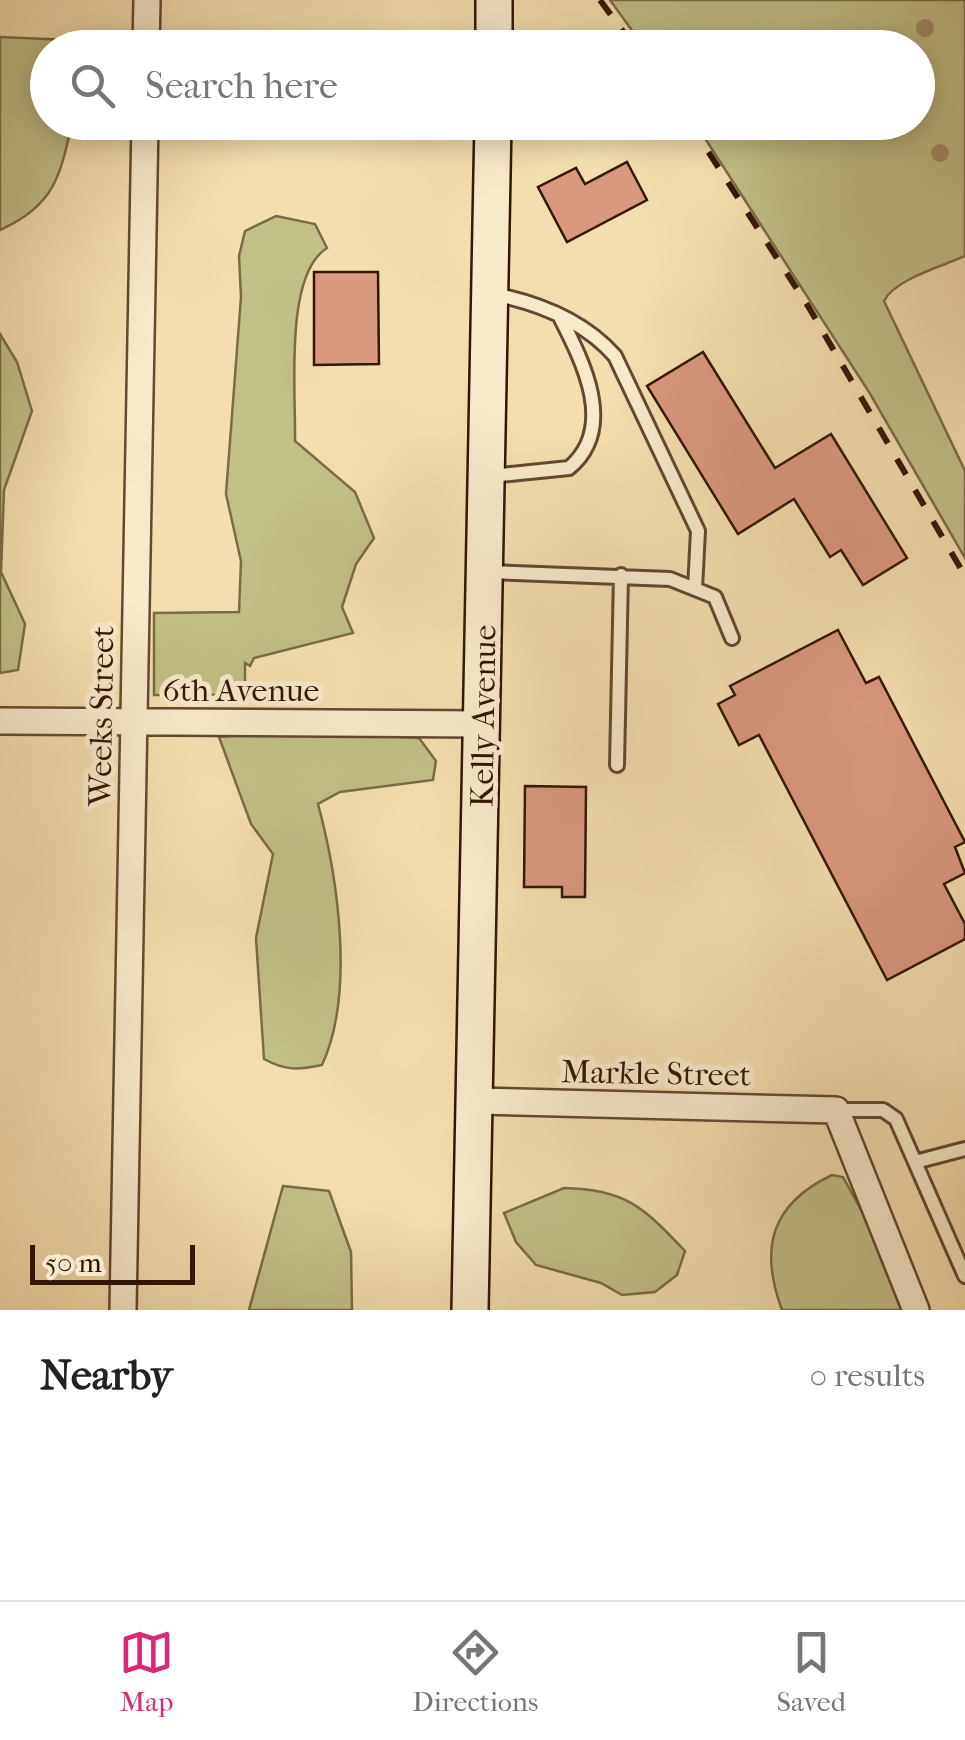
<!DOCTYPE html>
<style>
:root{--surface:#fff;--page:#f2f2f2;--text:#222;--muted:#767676;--line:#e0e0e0;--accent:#db2777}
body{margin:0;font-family:"IM FELL French Canon",serif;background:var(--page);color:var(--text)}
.scale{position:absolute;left:30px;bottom:25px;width:165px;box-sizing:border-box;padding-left:10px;border:5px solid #321705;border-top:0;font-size:28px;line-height:35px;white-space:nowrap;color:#321705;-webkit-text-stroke:8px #f7eaca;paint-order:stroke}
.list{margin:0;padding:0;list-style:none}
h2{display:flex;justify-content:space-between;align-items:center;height:130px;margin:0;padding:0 40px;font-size:42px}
h2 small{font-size:32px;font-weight:400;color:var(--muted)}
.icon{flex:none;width:55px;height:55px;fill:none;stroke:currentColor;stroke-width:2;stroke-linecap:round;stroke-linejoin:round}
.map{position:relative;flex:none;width:965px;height:1310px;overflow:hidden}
.search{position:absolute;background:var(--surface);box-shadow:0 5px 25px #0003;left:30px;right:30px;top:30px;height:110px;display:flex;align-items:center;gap:25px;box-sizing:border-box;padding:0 35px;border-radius:55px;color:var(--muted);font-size:38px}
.sheet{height:290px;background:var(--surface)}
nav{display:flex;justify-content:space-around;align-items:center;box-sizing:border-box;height:140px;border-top:2px solid var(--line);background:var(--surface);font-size:28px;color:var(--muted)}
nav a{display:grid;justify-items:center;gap:5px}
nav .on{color:var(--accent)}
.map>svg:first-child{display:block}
.green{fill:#c1c085;stroke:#7a6c45;stroke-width:2.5}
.building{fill:#da987d;stroke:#321705;stroke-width:2.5}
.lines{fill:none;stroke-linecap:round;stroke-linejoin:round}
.lane-casing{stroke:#62492f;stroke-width:18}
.street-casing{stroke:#62492f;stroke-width:30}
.secondary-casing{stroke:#321705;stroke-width:40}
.lane{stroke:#f7eaca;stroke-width:12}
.street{stroke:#f7eaca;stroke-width:25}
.secondary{stroke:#f7eaca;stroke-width:35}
.rail{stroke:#321705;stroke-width:6;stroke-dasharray:18 18;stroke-linecap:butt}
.tree{fill:#a08d66}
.labels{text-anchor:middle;stroke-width:10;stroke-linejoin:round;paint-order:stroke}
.street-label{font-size:32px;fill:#321705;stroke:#f7eaca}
</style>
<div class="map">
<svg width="965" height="1310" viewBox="0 0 965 1310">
<rect width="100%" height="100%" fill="#f3dfad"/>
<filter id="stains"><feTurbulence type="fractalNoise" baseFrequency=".002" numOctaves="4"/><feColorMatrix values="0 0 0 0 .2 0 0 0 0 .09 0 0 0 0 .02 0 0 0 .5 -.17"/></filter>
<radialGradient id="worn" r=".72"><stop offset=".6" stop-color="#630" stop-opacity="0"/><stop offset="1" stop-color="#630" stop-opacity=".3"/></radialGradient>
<path class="green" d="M 610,0 L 965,0 L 965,256 C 943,266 895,279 884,301 L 965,471 L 965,558 L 869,392 L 695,123 L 918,122 L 918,48 L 644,47 Z
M 0,37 L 68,40 L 69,47 L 48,48 L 48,122 L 72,123 C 60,177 54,206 0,230 Z
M 276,216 L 315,224 L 327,248 C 284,275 296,391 295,441 L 355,492 L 374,538 L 356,564 L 342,607 L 353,633 L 254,658 L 250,666 L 245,663 L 245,695 L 154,695 L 154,613 L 239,612 L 241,561 L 226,494 L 241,297 L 239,256 L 245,231 Z
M 0,334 L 17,362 L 32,411 L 4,490 L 1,572 L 25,624 L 18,670 L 0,673 Z
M 285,731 L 419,738 L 436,761 L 433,780 L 340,792 L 318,804 C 338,878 355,994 322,1065 C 298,1070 286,1071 264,1059 L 256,938 L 273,854 L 251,824 L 219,737 Z
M 832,1175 L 843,1177 L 875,1235 L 905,1310 L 782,1310 C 759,1248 771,1204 832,1175 Z
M 283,1186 L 329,1191 L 351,1252 L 352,1310 L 249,1310 Z
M 564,1188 C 626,1189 644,1208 685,1251 L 677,1275 L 655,1292 L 622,1295 L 601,1283 L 536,1265 L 516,1242 L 504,1213 Z"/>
<path class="building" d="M 627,162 L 647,200 L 567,242 L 538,187 L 576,168 L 585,184 Z
M 314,272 L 378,272 L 379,364 L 314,365 Z
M 703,352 L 775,468 L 831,434 L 907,558 L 863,585 L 841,550 L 830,557 L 794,499 L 738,534 L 647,386 Z
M 838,630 L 866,683 L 879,677 L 965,842 L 955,847 L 965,873 L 944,884 L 965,924 L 965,939 L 887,980 L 759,735 L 739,745 L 718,704 L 735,695 L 730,686 Z
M 525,786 L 586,787 L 585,897 L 562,897 L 562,887 L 524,887 Z"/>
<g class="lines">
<defs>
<path id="lane" d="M 493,294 C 539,303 583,320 615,356 L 698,531 L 695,589
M 491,476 L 569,468 C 617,428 583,362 560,317
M 488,572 L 670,579 L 715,597 L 732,638
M 617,765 L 621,575
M 836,1110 L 883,1110 L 896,1119 L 965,1276
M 915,1162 L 965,1149"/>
<path id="street" d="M 146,48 L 147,0
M 0,721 L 482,724
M 476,1101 L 836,1110 L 916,1310
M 123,1310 L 145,122"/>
<path id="secondary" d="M 494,0 L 494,48
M 470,1310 L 493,122"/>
</defs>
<use href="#lane" class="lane-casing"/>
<use href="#street" class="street-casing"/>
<use href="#secondary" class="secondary-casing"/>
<use href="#lane" class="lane"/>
<use href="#street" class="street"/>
<use href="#secondary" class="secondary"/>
<path class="rail" d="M 600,0 L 635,48
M 689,122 L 808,306 L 965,576"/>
</g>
<g class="tree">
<circle cx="925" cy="28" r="9"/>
<circle cx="940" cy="153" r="9"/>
</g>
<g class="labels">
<g class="street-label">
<text x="241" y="701">6th Avenue</text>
<text transform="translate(101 716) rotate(-89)" y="11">Weeks Street</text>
<text transform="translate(483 716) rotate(-89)" y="11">Kelly Avenue</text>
<text transform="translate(656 1073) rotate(1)" y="11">Markle Street</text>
</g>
</g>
<rect width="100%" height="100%" filter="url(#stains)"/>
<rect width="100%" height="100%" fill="url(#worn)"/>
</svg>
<div class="scale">50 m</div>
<div class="search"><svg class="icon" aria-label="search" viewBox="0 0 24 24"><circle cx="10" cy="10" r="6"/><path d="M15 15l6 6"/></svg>Search here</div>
</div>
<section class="sheet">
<h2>Nearby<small>0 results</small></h2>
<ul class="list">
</ul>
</section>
<nav>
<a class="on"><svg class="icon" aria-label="map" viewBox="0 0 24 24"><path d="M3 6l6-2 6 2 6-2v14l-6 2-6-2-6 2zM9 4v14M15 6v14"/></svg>Map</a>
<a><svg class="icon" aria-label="directions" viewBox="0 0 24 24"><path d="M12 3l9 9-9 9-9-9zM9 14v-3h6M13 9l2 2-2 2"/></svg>Directions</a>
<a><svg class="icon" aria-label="saved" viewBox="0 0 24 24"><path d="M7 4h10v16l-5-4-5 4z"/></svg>Saved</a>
</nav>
